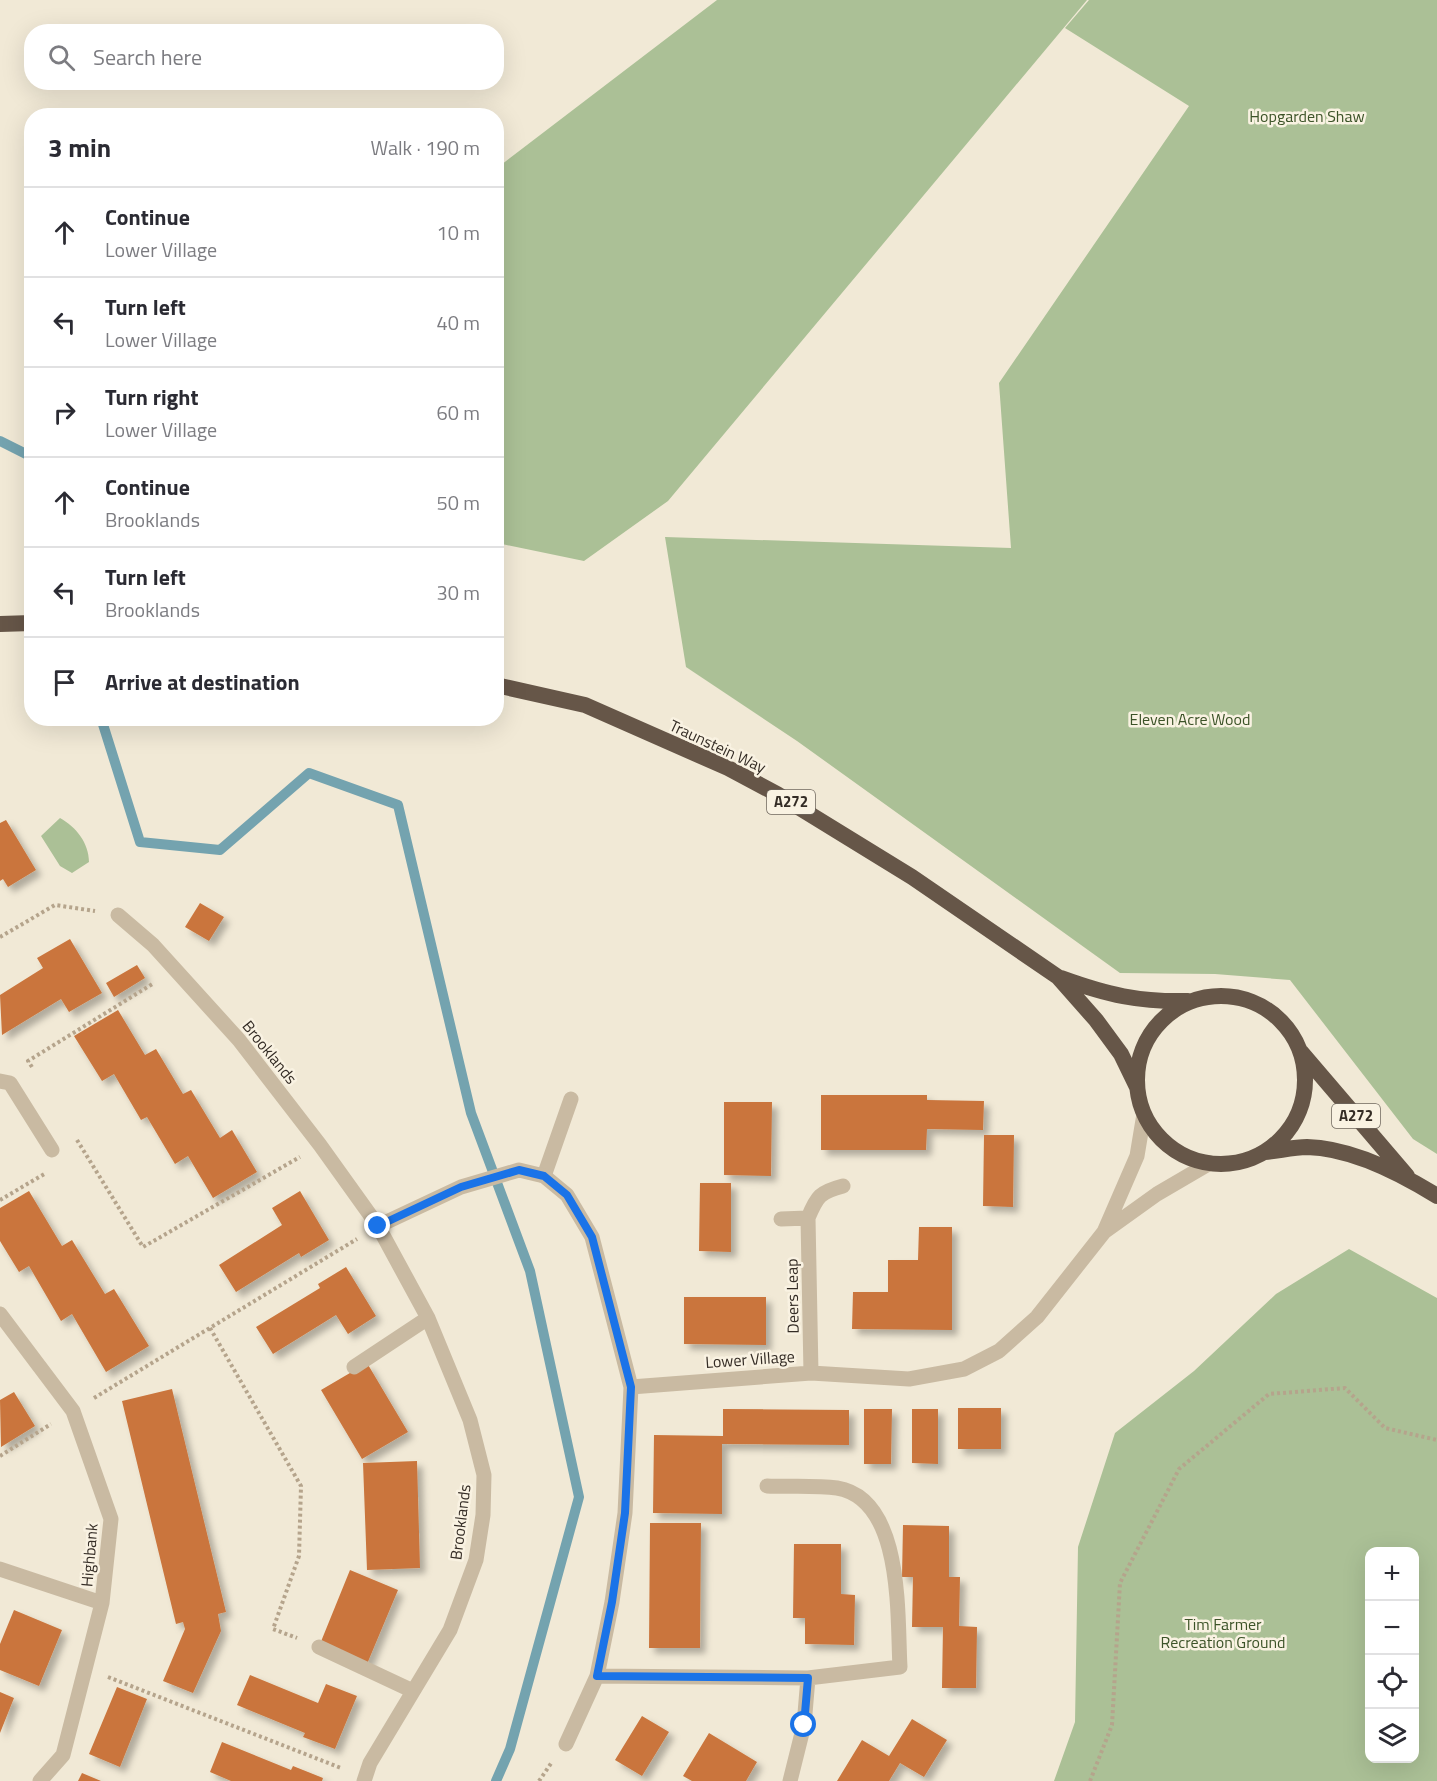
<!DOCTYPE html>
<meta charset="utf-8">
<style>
:root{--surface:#fff;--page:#f7f7f7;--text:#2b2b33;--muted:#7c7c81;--line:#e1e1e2}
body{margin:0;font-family:"Titillium Web",sans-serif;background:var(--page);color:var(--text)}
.controls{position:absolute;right:18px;bottom:18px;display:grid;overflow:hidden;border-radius:12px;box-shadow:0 6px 24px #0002}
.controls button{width:54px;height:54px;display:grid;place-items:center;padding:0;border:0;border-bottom:2px solid var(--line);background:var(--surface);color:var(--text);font:30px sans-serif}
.stop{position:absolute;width:18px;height:18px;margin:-14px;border:4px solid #1a73e8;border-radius:50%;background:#fff}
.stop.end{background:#1a73e8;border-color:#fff;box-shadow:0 2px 6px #0008}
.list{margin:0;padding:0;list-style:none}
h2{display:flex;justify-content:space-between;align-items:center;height:78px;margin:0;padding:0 24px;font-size:26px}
h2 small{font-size:20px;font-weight:400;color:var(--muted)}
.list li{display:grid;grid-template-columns:39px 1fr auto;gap:18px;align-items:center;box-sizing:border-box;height:90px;padding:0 24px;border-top:2px solid var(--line)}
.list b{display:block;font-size:22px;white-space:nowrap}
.list p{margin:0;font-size:20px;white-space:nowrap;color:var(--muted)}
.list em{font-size:20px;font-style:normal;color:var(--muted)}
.icon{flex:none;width:33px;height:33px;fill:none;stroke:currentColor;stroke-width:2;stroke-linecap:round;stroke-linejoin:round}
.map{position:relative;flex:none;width:1437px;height:1781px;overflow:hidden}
.search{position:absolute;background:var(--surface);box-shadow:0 6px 24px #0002;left:24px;top:24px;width:480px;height:66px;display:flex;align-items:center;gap:15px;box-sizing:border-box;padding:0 21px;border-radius:24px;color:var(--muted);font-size:22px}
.panel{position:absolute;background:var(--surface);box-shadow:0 6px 24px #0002;left:24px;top:108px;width:480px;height:618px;border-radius:24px}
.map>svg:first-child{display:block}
.green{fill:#abc096;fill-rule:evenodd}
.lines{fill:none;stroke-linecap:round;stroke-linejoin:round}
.stream{stroke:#74a3af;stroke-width:10}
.building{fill:#ca753c;filter:url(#shadow)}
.path{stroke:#b5a48c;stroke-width:4;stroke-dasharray:3 3;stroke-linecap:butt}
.service{stroke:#c9baa2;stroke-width:15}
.minor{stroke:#c9baa2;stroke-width:15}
.trunk{stroke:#665648;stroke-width:16}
.route{stroke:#1a73e8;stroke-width:8}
.labels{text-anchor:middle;stroke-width:5;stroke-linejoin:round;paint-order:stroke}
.shield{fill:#f9f2e2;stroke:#6f675e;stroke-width:1.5}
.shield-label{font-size:15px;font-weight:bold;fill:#342c25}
.park-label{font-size:16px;fill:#3c5328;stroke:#f9f2e2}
.street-label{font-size:16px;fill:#342c25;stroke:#f9f2e2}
</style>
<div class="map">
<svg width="1437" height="1781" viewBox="0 0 1437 1781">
<defs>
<filter id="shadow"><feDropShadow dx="5.5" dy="5.5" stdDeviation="3" flood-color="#0004"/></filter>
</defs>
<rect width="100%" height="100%" fill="#f1e9d6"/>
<path class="green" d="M 717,0 L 1087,0 L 668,501 L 584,561 L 497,543 L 497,168 Z
M 1089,0 L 1437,0 L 1437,1154 L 1413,1139 L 1290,980 L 1215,974 L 1120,973 L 797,741 L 686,667 L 665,537 L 1011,548 L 999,383 L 1189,106 L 1065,28 Z
M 60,818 C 76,827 89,843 89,862 L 72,873 L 60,866 L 41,836 Z
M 1349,1249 L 1437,1298 L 1437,1781 L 1054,1781 L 1075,1722 L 1078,1547 L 1115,1433 L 1194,1371 L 1276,1294 ZM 1370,1552 L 1414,1552 L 1414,1758 L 1370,1758 Z"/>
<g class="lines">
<path class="stream" d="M 0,441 L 32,457
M 101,718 L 140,842 L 220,850 L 309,773 L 398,805 L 471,1113 L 530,1271 L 579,1497 L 510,1749 L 496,1781"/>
</g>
<path class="building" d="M 6,820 L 36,870 L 8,887 L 3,879 L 0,881 L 0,823 Z
M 200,903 L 224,917 L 209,941 L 185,927 Z
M 70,939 L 102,993 L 69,1012 L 61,999 L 2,1035 L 0,995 L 43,968 L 37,958 Z
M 137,965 L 145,978 L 114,997 L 106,983 Z
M 118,1010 L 145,1055 L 156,1049 L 183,1094 L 191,1090 L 220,1138 L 232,1130 L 257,1172 L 213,1198 L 188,1156 L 175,1164 L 147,1117 L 141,1120 L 114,1074 L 102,1081 L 74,1036 Z
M 821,1095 L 927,1095 L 927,1100 L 984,1101 L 983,1130 L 927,1129 L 926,1150 L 821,1150 Z
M 724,1102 L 772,1102 L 771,1176 L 724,1175 Z
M 984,1135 L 1014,1135 L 1013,1207 L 983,1206 Z
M 700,1183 L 731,1183 L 731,1252 L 699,1251 Z
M 29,1191 L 62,1246 L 72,1240 L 105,1294 L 114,1289 L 149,1346 L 106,1372 L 72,1314 L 61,1321 L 29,1266 L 19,1272 L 0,1241 L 0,1208 Z
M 300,1191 L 329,1240 L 301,1257 L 299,1253 L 236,1292 L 219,1265 L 282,1225 L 272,1208 Z
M 919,1227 L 952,1227 L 952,1330 L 852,1329 L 853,1292 L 888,1292 L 888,1260 L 918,1260 Z
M 346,1267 L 376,1316 L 348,1334 L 336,1315 L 273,1354 L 256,1327 L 320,1288 L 318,1284 Z
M 684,1297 L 766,1297 L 766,1345 L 684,1344 Z
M 367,1363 L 408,1432 L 362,1459 L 321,1390 Z
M 172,1389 L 226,1612 L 218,1614 L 221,1631 L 193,1693 L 163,1681 L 185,1629 L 183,1622 L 176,1624 L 122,1401 Z
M 14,1392 L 35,1426 L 1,1447 L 0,1400 Z
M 958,1408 L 1001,1408 L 1001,1449 L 958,1449 Z
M 723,1409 L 849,1410 L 849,1445 L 722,1444 L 722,1514 L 653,1513 L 654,1435 L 723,1436 Z
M 864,1409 L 892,1409 L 891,1464 L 864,1464 Z
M 912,1409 L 938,1409 L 938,1464 L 912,1463 Z
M 417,1461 L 420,1568 L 367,1570 L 363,1463 Z
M 650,1523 L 701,1523 L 700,1648 L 649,1648 Z
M 903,1525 L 949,1526 L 949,1577 L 960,1577 L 959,1626 L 977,1627 L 976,1688 L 942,1688 L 943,1627 L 912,1627 L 913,1577 L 902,1577 Z
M 794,1544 L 841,1544 L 841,1594 L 855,1595 L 854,1645 L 805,1644 L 805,1618 L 793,1618 Z
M 350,1570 L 398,1590 L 367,1664 L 320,1644 Z
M 14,1610 L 62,1630 L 39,1686 L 0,1670 L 0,1644 Z
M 250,1675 L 318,1703 L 326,1684 L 357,1696 L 335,1749 L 303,1737 L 305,1733 L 237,1705 Z
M 117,1687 L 147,1699 L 120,1767 L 89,1754 Z
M 0,1692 L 14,1698 L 0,1733 Z
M 642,1716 L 669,1732 L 642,1776 L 615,1760 Z
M 912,1719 L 947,1740 L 924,1777 L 900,1763 L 889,1781 L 837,1781 L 862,1740 L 889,1756 Z
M 709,1733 L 757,1762 L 746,1781 L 692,1781 L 683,1776 Z
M 222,1742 L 291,1770 L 293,1766 L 323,1778 L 322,1781 L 231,1781 L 210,1772 Z
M 82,1773 L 101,1781 L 78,1781 Z"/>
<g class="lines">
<path class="path" d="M 0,937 L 55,905 L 95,911
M 32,1067 L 28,1061 L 154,983
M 77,1140 L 143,1247 L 300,1157
M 0,1200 L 46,1173
M 210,1328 L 301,1486 L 299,1556 L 273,1629 L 297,1638
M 94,1398 L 357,1239
M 0,1456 L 51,1424
M 108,1677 L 341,1768
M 539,1781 L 552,1762
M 1090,1781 L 1112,1725 L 1120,1583 L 1179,1469 L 1269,1394 L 1345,1388 L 1385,1428 L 1437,1440"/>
<path class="service" d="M 0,1081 L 10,1083 L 52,1150
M 544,1176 L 571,1099"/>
<path class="minor" d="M 118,915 L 153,945 L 239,1040 L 320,1145 L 378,1226 L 428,1318 L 470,1420 L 484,1475 L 483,1515 L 476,1560 L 450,1630 L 370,1763 L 364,1781
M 781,1219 L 808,1218
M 378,1226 L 461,1187 L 519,1170 L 544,1176 L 567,1195 L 592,1237 L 631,1387 L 625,1513 L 612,1602 L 597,1676 L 566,1744
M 1104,1232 L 1157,1194 L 1210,1163
M 0,1314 L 73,1411 L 111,1519 L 102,1603 L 63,1755 L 40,1781
M 354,1367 L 428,1318
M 811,1373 L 808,1218 C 817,1196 820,1192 843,1186
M 631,1387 L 811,1373 L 909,1379 L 964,1369 L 999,1351 L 1037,1317 L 1104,1232 L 1137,1156 L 1144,1114
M 0,1569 L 102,1603
M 319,1647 L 413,1691
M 597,1676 L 808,1678 L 900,1667 C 897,1617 904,1499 837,1488 C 815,1485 790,1487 767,1486
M 790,1781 L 804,1725 L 808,1678"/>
<path class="trunk" d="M 0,624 L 32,623
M 496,685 L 585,705 L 728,768 L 777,794 L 912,877 L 1058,977 L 1096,1020 L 1121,1054 L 1137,1087
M 1061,978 C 1108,995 1138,1002 1188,1001
M1137 1080a84 84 0 1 1 168 0a84 84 0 1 1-168 0Z
M 1301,1052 L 1407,1176
M 1265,1152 C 1278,1151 1293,1147 1307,1147 C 1351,1148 1400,1173 1437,1196"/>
</g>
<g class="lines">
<path class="route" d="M 378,1226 L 461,1187 L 519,1170 L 544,1176 L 567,1195 L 592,1237 L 631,1387 L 625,1513 L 612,1602 L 597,1676 L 808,1678 L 804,1725"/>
</g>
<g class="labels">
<g class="shield">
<rect x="767" y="790" width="48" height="24" rx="4.5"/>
<rect x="1332" y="1104" width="48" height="24" rx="4.5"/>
</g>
<g class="shield-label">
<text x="791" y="807">A272</text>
<text x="1356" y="1121">A272</text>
</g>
<g class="park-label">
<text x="1307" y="122">Hopgarden Shaw</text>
<text x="1190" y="725">Eleven Acre Wood</text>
<text x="1223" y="1630">Tim Farmer<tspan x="1223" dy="18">Recreation Ground</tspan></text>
</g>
<g class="street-label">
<text transform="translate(718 746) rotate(25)" y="6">Traunstein Way</text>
<text transform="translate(270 1052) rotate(51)" y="6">Brooklands</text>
<text transform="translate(792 1296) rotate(-91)" y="6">Deers Leap</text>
<text transform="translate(750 1359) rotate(-4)" y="6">Lower Village</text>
<text transform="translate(460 1522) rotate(-83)" y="6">Brooklands</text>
<text transform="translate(89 1555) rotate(-85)" y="6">Highbank</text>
</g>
</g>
</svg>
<div class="controls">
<button>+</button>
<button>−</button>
<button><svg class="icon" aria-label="locate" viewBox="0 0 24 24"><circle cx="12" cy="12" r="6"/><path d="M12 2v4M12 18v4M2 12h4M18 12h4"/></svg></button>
<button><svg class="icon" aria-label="layers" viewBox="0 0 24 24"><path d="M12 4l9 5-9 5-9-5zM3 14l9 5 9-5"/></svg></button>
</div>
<div class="stop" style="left:804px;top:1725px"></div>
<div class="stop end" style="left:378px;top:1226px"></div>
<div class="search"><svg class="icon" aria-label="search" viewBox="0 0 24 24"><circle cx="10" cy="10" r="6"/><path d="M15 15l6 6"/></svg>Search here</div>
<section class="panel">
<h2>3 min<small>Walk · 190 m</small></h2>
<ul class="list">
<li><svg class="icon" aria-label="ahead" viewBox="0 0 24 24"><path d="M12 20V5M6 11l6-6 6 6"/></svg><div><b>Continue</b><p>Lower Village</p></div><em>10 m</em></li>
<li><svg class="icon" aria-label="left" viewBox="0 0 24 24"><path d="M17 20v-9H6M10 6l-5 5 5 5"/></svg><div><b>Turn left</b><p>Lower Village</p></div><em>40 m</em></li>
<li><svg class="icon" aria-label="right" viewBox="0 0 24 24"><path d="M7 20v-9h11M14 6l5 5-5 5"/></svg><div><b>Turn right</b><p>Lower Village</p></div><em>60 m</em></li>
<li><svg class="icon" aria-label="ahead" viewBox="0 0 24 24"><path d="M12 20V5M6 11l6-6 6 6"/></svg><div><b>Continue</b><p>Brooklands</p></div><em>50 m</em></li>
<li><svg class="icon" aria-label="left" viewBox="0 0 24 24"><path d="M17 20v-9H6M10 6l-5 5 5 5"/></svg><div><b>Turn left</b><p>Brooklands</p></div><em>30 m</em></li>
<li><svg class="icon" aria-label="arrive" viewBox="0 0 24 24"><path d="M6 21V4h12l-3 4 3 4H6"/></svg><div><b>Arrive at destination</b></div></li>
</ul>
</section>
</div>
